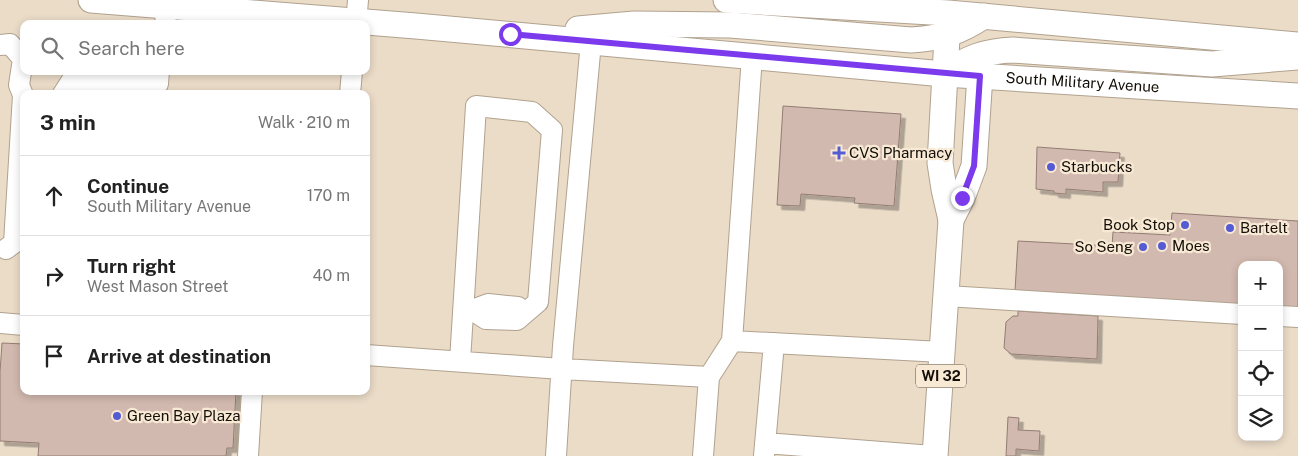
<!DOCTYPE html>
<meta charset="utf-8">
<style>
:root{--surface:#fff;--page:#f6f6f6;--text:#222;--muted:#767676;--line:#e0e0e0}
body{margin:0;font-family:"Public Sans",sans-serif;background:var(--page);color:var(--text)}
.controls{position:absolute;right:15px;bottom:15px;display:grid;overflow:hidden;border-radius:10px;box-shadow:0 2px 8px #0003}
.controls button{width:45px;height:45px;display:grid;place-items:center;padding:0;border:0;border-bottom:1px solid var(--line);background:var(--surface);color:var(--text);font:25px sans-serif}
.stop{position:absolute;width:15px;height:15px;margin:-11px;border:4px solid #7c3aed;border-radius:50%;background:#fff}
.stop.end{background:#7c3aed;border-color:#fff;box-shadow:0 1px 5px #0008}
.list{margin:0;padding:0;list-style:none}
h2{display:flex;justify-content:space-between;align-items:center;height:65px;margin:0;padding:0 20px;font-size:21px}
h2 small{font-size:16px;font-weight:400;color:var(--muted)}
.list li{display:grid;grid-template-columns:32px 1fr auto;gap:15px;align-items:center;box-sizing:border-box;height:80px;padding:0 20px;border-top:1px solid var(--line)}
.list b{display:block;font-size:19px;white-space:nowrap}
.list p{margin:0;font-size:16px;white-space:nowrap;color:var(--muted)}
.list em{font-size:16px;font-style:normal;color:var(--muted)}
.icon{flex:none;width:28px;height:28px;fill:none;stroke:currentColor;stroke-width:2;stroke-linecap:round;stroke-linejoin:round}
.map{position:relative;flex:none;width:1298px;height:456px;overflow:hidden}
.search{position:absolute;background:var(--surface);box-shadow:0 2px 8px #0003;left:20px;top:20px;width:350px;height:55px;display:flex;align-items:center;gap:12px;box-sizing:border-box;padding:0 18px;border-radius:10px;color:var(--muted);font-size:19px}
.panel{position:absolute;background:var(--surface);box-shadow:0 2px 8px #0003;left:20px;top:90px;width:350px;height:305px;border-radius:10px}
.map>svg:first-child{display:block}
.building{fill:#d2b9af;stroke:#937c73;filter:url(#shadow)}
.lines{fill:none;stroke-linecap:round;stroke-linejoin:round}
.minor-casing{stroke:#b0a28f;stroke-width:22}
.major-casing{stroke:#b0a28f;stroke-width:27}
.minor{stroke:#fff;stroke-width:20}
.major{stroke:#fff;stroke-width:25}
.route{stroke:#7c3aed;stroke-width:6}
.poi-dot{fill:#555bd2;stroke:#f8e9d5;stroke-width:2}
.labels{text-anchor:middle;stroke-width:4.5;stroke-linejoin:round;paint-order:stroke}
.shield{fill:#f8e9d5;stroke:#585045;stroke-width:1}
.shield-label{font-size:14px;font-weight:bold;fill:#130e07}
.street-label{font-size:15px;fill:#130e07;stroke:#f8e9d5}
.poi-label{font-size:15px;fill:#130e07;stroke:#f8e9d5;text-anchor:start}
</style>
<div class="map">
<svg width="1298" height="456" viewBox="0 0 1298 456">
<defs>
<filter id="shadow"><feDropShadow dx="4.5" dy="4.5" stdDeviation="0" flood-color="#0004"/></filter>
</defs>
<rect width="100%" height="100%" fill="#ebdcc8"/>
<path class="building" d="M 783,106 L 901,114 L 894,206 L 854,203 L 855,198 L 801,194 L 800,206 L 777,205 Z
M 1037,147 L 1120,153 L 1118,182 L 1103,182 L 1103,192 L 1066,189 L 1066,194 L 1054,193 L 1054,191 L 1036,189 Z
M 1172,213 L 1298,221 L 1298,309 L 1279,308 L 1279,265 L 1242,265 L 1242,305 L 1015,291 L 1018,241 L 1112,246 L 1113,232 L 1170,235 Z
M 1018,311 L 1098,316 L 1097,359 L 1011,354 L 1004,348 L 1006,322 L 1013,316 L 1018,316 Z
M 2,343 L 24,344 L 24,391 L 236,391 L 233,448 L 227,448 L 226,456 L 38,456 L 39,443 L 0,441 L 0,372 Z
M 1008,417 L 1019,418 L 1018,430 L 1040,431 L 1039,451 L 1016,449 L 1016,456 L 1006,456 Z"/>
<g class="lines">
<defs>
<path id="minor" d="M 165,24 L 167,6
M 356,24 L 358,0
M 0,45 L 10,44 L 23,59 L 19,85 L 23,95 L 14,243 L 6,249
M 63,94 L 72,80 L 158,84 L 159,71
M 350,94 L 352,71
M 946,296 L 1242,314
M 463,310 L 472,310 L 488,304 L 518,307 L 525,313
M 1279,316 L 1298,317
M 0,323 L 24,325
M 732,341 L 942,352
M 366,355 L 562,369 L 709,377
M 460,361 L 476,106 L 532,112 L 552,130 L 538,302 L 517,320 L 486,319 L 472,310
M 765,443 L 933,456
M 248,456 L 252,391
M 556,456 L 563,346 L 591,42
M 703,456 L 709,377 L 732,341 L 752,56
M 764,456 L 774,343"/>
<g id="major">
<path id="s1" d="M 91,0 L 416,26 L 944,74 L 1298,96"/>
<path d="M 726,0 L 948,13 L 1298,45"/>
<path d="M 578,29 L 634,24 L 730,25 L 911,40 C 941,38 958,33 984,16"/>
<path d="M 944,74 C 967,58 985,51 1013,50 L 1212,64 L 1298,57"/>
<path d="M 951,220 L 962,198 L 974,166 L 981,60"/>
<path d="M 935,456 L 951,220 L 944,189 L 940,163 L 948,20"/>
</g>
</defs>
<use href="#minor" class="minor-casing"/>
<use href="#major" class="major-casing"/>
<use href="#minor" class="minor"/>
<use href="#major" class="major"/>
</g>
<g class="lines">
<path class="route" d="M 510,34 L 980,76 L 974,166 L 962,198"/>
</g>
<g class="poi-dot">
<path d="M836.5 145.5h5v5h5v5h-5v5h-5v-5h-5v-5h5z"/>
<circle cx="1051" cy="167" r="5"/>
<circle cx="1185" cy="225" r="5"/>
<circle cx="1230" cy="228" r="5"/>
<circle cx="1162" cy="246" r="5"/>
<circle cx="1143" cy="247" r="5"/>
<circle cx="117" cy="416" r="5"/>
</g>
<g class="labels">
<rect class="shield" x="916" y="364.5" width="50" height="23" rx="4"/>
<g class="shield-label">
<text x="941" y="381">WI 32</text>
</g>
<g class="street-label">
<text dy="5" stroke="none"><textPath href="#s1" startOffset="995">South Military Avenue</textPath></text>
</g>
<g class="poi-label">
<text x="849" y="158">CVS Pharmacy</text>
<text x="1061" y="172">Starbucks</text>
<text x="1175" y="230" text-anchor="end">Book Stop</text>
<text x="1240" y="233">Bartelt</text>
<text x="1172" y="251">Moes</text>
<text x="1133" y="252" text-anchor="end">So Seng</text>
<text x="127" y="421">Green Bay Plaza</text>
</g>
</g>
</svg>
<div class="controls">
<button>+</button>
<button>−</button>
<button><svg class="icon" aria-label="locate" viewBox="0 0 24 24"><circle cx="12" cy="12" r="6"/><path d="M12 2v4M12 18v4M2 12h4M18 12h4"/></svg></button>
<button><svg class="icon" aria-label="layers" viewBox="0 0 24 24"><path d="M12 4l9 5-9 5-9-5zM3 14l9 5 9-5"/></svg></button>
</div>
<div class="stop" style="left:510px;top:34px"></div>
<div class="stop end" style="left:962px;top:198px"></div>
<div class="search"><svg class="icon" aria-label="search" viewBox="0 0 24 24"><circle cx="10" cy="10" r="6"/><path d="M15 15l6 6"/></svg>Search here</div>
<section class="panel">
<h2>3 min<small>Walk · 210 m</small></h2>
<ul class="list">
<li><svg class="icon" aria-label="ahead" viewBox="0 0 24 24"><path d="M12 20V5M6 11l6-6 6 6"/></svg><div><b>Continue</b><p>South Military Avenue</p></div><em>170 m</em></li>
<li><svg class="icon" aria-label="right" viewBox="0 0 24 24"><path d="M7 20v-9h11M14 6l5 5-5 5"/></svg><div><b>Turn right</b><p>West Mason Street</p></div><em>40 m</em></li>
<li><svg class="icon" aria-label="arrive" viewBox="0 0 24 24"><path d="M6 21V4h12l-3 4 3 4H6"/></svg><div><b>Arrive at destination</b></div></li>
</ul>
</section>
</div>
